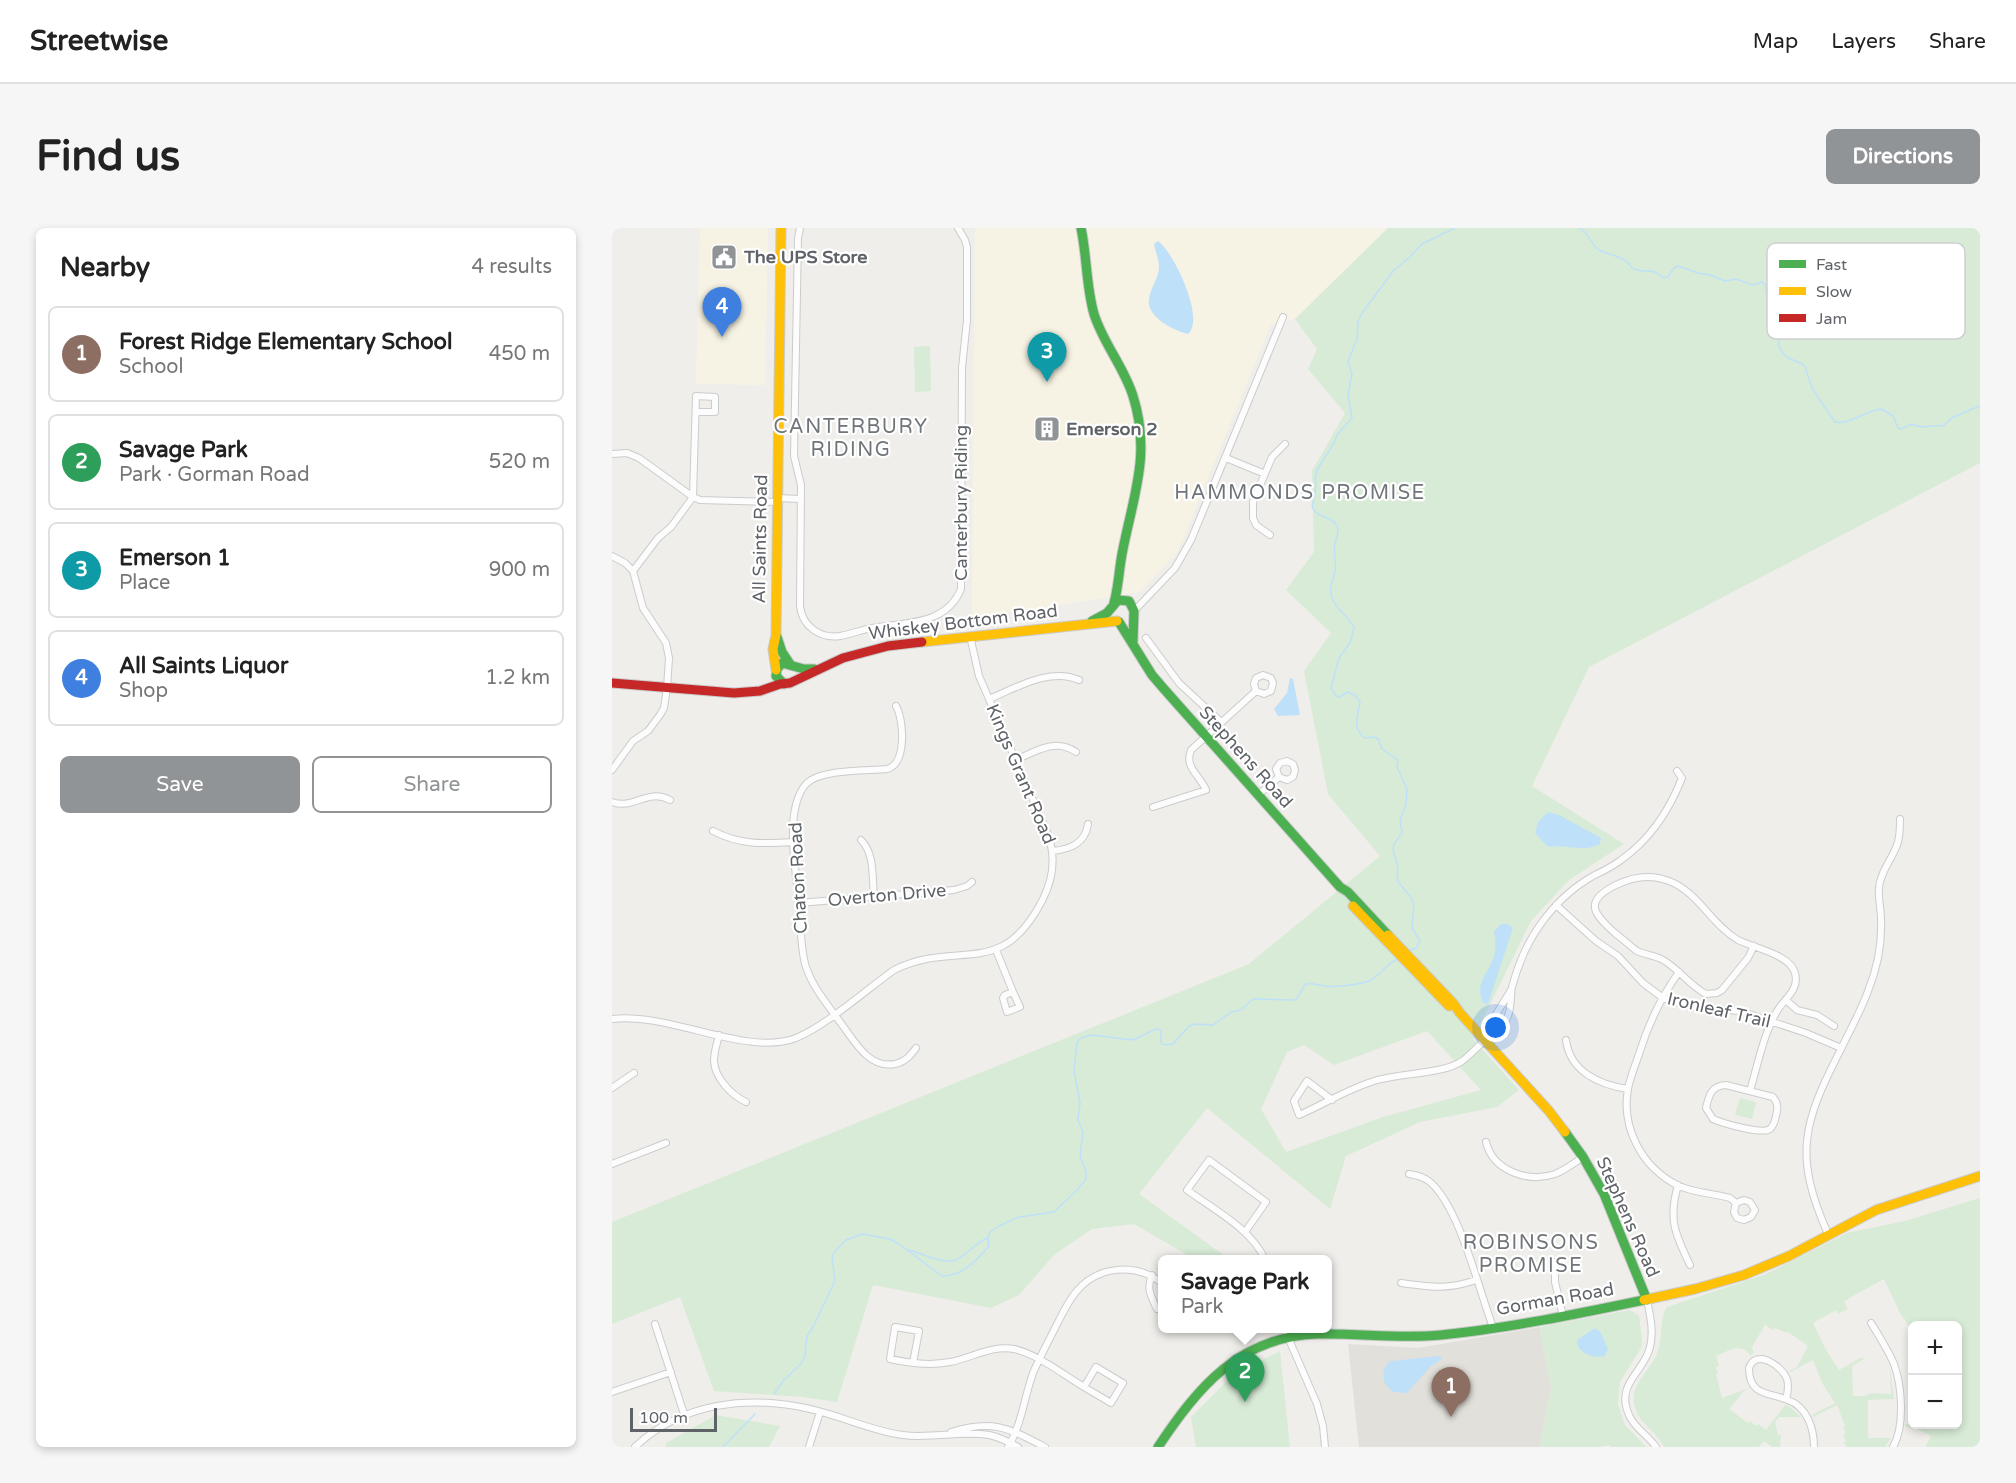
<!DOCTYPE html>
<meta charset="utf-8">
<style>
:root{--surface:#fff;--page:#f6f6f6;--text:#222;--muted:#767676;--line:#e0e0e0;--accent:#919496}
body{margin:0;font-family:"Varela Round",sans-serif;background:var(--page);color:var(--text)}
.controls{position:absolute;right:18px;bottom:18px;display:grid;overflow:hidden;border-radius:9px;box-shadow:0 3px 9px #0003}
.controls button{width:54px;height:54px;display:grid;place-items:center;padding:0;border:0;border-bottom:2px solid var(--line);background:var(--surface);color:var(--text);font:30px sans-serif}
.scale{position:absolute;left:18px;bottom:15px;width:87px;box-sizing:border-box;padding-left:6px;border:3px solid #5f6368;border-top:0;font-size:16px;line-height:21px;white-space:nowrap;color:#5f6368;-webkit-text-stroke:4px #fff;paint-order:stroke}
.you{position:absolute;left:884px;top:800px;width:21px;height:21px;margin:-15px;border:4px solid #fff;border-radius:50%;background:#1a73e8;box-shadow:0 0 0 9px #1a73e833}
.badge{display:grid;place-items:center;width:39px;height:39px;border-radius:50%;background:var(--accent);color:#fff;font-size:20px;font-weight:700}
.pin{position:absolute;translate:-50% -50px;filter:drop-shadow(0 2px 3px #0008)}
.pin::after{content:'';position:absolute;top:32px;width:21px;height:18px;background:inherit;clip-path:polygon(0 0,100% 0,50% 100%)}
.popup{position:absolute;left:546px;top:1027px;width:174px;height:78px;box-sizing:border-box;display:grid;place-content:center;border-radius:9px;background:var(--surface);filter:drop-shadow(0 2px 4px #0005);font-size:20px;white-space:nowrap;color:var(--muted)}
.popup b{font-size:22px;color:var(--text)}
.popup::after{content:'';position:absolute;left:50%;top:100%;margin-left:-12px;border:12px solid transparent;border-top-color:var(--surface)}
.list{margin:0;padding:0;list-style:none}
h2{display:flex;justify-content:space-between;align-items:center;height:78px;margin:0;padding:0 24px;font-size:26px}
h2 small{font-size:20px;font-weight:400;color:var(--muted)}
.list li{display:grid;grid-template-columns:39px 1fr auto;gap:18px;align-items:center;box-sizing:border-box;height:96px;margin:0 12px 12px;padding:0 12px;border:2px solid var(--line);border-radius:9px}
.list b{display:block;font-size:22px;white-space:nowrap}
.list p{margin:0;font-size:20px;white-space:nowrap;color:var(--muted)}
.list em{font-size:20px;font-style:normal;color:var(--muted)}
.actions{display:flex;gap:12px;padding:18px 24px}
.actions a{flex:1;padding:14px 0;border:2px solid var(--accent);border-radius:9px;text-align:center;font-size:21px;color:var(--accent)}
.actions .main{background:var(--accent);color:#fff}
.map{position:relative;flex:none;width:1368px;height:1219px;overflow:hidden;border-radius:9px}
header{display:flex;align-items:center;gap:36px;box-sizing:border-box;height:84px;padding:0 30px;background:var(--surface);border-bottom:2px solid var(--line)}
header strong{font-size:28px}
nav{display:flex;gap:33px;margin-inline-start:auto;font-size:21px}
.intro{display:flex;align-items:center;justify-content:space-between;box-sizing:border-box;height:144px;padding:0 36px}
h1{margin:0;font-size:42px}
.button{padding:15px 27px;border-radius:9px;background:var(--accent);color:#fff;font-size:21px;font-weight:700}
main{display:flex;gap:36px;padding:0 36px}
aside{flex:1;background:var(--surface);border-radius:9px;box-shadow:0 3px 9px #0003}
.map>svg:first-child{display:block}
.commercial{fill:#f7f3e4}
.education{fill:#e2e0da}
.green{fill:#d8ebd6;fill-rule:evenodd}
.water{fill:#bfe0f9}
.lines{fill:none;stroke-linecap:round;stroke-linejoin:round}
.stream{stroke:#bfe0f9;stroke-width:1.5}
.street-casing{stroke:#cbcccc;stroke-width:8}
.fast-casing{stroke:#cacacb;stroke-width:11}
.slow-casing{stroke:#cacacb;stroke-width:11}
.jam-casing{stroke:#cacacb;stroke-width:11}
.street{stroke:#fdfcfc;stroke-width:6}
.fast{stroke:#4caf50;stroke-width:9}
.slow{stroke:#ffc107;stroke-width:9}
.jam{stroke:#c62828;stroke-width:9}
.labels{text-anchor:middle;stroke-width:4.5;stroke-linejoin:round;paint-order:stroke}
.poi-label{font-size:18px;font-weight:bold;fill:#5f6368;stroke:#fff;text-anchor:start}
.street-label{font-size:18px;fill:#5f6368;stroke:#fff}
.neighbourhood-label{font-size:20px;letter-spacing:1.5px;fill:#70757a;stroke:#fff}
.key{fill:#fff;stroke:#cfd0d2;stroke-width:1.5}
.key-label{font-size:16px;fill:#5f6368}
</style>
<header>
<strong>Streetwise</strong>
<nav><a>Map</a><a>Layers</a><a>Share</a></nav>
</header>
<div class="intro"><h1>Find us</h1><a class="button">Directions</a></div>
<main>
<aside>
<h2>Nearby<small>4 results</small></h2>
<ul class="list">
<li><span class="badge" style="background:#8d6e63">1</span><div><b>Forest Ridge Elementary School</b><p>School</p></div><em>450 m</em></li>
<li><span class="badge" style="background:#2e9e5b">2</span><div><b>Savage Park</b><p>Park · Gorman Road</p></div><em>520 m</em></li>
<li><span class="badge" style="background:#0f9aa8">3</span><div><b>Emerson 1</b><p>Place</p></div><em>900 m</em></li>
<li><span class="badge" style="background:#3f7fe0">4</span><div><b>All Saints Liquor</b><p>Shop</p></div><em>1.2 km</em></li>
</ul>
<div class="actions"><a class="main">Save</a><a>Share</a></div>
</aside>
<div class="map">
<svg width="1368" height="1219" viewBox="0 0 1368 1219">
<rect width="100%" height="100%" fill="#efeeea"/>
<path class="commercial" d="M 88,0 L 156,0 L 153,157 L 84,156 Z
M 363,0 L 776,0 L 683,91 L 659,96 L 566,323 L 528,364 L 360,391 Z"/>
<path class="education" d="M 928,1099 L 939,1159 L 928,1219 L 747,1219 L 736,1116 L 806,1120 Z"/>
<path class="green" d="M 776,0 L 1368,0 L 1368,235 L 977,439 L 920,558 L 1012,616 L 957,652 L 919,693 L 861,811 L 907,862 L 885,879 L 808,894 L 734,928 L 718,981 L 595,880 L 527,966 L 617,1031 L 582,1031 L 522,996 L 480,1001 L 442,1027 L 407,1067 L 379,1080 L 261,1057 L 225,1174 L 190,1169 L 102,1163 L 68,1069 L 0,1096 L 0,994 L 637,736 L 768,628 L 716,566 L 692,443 L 719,405 L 674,362 L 702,324 L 700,243 L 733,185 L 696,141 L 705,121 L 683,91 ZM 815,803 L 869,862 L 771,889 L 674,924 L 649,881 L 675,824 L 692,817 L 722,837 Z
M 318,118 L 319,163 L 303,164 L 302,119 Z
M 1128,870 L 1144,874 L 1140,891 L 1123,887 Z
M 1368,970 L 1368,1219 L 1315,1219 L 1314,1218 L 1319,1208 L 1303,1200 L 1293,1199 L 1293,1196 L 1346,1196 L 1346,1098 L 1300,1098 L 1300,1102 L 1288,1085 L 1272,1051 L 1232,1073 L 1236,1081 L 1226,1086 L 1224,1082 L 1201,1095 L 1213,1120 L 1227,1142 L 1250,1129 L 1252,1131 L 1240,1138 L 1241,1168 L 1252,1168 L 1260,1165 L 1279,1166 L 1278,1140 L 1282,1171 L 1256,1172 L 1256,1210 L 1279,1210 L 1273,1219 L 1234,1219 L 1232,1214 L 1234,1213 L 1231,1207 L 1234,1205 L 1231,1199 L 1233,1198 L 1225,1177 L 1201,1189 L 1200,1187 L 1223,1175 L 1210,1155 L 1201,1132 L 1178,1144 L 1177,1143 L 1185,1139 L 1196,1118 L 1176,1104 L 1175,1105 L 1163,1100 L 1161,1102 L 1153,1097 L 1140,1119 L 1142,1125 L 1138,1127 C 1129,1114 1116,1123 1104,1128 L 1107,1138 L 1104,1139 L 1106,1145 L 1104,1146 L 1110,1170 L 1137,1160 L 1131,1164 L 1117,1181 L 1136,1195 L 1138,1193 L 1144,1198 L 1146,1196 L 1154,1202 L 1174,1176 L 1189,1189 L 1167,1189 L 1163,1194 L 1166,1207 L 1169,1207 L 1168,1219 L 1160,1219 L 1152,1213 L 1147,1219 L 1052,1219 C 1046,1205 1029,1197 1024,1182 C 1015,1160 1035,1146 1044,1128 C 1052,1111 1046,1093 1055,1079 L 1152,1047 L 1235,1005 L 1293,993 Z
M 1018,1082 L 1027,1088 L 1030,1111 L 1029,1120 L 1008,1154 L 1006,1176 L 1013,1197 L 1034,1219 L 999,1219 L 998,1217 L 987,1219 L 928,1219 L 939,1159 L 928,1099 Z
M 668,1123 L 678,1219 L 584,1219 L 579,1189 L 614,1154 L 630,1142 Z
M 104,1187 L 168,1198 L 157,1219 L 54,1219 L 54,1215 Z"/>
<path class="water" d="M 546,13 C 561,23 594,91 576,106 C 561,102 534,89 537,71 C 538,60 547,50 547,39 C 547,31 543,23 542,16 Z
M 678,450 L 681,451 L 688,487 L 666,488 L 662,481 L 675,465 Z
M 936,584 L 947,587 L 989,610 L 988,616 C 972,625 953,616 936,619 L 923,605 L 926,594 Z
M 889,696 L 896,696 L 901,700 L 876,776 L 871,775 C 861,752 880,744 883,723 C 884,717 883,709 882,703 Z
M 983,1100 L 989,1105 L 996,1121 L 993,1128 C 982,1131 964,1125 965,1112 Z
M 827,1128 L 830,1131 L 819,1138 L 795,1165 L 781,1164 L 773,1156 C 770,1147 771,1138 779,1133 Z"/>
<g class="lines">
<path class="stream" d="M 968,0 C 977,5 978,16 987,22 C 995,27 1007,27 1014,33 C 1018,36 1019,41 1025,42 C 1038,45 1039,39 1051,50 L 1056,49 L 1062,40 L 1066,38 L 1086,45 L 1098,47 L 1113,53 L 1124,51 L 1140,57 L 1150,54 L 1153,56 L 1158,85 L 1170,108 L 1166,116 C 1170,130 1180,131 1192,137 L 1201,162 L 1223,194 C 1239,197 1254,182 1270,181 L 1281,188 L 1286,200 L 1289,201 L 1300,196 C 1311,202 1319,196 1331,198 L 1341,189 L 1368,178
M 796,723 L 804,720 L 808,713 L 800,700 L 802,677 L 798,668 L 787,655 L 785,648 L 786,640 L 781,622 L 782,616 L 790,605 L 788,592 L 794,576 L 795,561 L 785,539 L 786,532 L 770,521 L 766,511 L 762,509 L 753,510 C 739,500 746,489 748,474 L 743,467 L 736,464 L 727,469 L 724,468 L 719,460 L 727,430 L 738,415 L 742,400 C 736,387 721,380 719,366 C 717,357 721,352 723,344 C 725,335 721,325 723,316 C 724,310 728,304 725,298 C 720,288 705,290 700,279 L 704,259 L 703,250 L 705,242 L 722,215 L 725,207 L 740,190 L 736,167 L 740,146 L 736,134 L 745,111 L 746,94 L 750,85 L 782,42 L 797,30 L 810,16 L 843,0
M 297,1022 C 308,1025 333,1037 344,1032 C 355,1027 363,1015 375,1010
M 162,1166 L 171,1153 L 189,1136 L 193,1128 L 195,1108 L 200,1101 L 223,1053 L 220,1029 L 223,1023 L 234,1012 L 250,1006 L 278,1011 L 287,1016 L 330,1048 C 349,1049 365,1032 377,1018 L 376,1009 L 378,1004 L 387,998 L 407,989 L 442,984 L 466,961 L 474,951 L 474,943 L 468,929 L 471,904 L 466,892 L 468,875 L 462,842 L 465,814 L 469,810 L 480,807 L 521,812 L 544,801 L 549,802 L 549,815 L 552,817 L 561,816 L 577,798 L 584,796 L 601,797 L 619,784 L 629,782 L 641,771 L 683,772 C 689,768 689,760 694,756 C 701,755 706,757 713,758 C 722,760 751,756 759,752 C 769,746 775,736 785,731
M 111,1219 L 143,1186"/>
<defs>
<path id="street" d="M 188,0 L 186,10 L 182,228 L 189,257 L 188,378 C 190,398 208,411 228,408 C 239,406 249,402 260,400 C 292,394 334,398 349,361 L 350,140 L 355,92 L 355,19 L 353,12 L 346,0
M 0,226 L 15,225 L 27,230 L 81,269 L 88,272 L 165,274
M 614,230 L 653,246
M 165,270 L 188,271
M 658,307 L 644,297 L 641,290 L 641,274 L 660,229 L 673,216
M 0,328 L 13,335 L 21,343 L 31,380 L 54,415 L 57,430 L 55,460 L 52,480 L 48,487 L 36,503 L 21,513 L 0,542
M 21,343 L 46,310 L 59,299 L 81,269 L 84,168 L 103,169 L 103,184 L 84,184
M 522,383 L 563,340 L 579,312 L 671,89
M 534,410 L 567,455 L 609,494
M 377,471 C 404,460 438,439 467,452
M 284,478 C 292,492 295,536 275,541 C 255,543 210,541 195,555 C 184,566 181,587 181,602 C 180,627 185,652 187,676 C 189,696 188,720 194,739 C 201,760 216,777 228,794 C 242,812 256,841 283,836 C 293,834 298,828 304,820
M 404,532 C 424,523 443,510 464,524
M 646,567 L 667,549 L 675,552 L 681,549 L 683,542 L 681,536 L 675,533 L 668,535 L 664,541 L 667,549
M 0,574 C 22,582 35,560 58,572
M 541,579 L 594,562 C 588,547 572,540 579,522 L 644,463 L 652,466 L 659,463 L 661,455 L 659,450 L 651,447 L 644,450 L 642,456 L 644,463
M 101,603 C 128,617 151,616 181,614
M 249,612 C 263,626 260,650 262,668
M 441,623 C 458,621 473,616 476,596
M 187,675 L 342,662 L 355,658 L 360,654
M 944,677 L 984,713 L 1006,728 L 1031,755 L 1051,770 L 1079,779 L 1128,783 L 1194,805 L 1229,820
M 384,722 L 401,764 L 393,767 L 391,770 L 395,784 L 408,779 L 401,764
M 1067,744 C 1049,769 1036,797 1027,826 C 1023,838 1018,850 1016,861 C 1009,900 1030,939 1065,957 C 1081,965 1101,965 1118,970 L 1124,975 L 1122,984 L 1125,990 L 1132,992 L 1139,989 L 1143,982 L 1138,974 L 1132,972 L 1124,975
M 1174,772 L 1185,782 L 1205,787 L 1222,798
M 0,791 C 59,784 133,829 184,810 C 215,797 254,762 282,742 C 346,710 389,754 431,671 C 442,649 444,627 435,604 L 367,448 L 358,408
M 107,807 C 105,815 102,824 102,832 C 102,849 119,867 134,874
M 874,812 L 875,801 L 899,762
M 954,812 C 958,844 988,857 1016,861
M 1114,857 L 1161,869 C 1166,875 1166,880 1164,888 C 1163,892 1162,898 1158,901 C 1150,907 1110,895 1101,891 L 1094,880 C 1097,867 1099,858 1114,857 Z
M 0,860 L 22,845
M 1138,863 C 1145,839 1152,805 1164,785 C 1171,771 1188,763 1183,745 C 1179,727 1142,720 1126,712 C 1100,697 1086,664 1057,653 C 1039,646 1022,648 1004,657 C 971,673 981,686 1004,706 C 1011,711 1018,718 1025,723 C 1033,727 1043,727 1051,732 C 1067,741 1078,758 1094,766 L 1105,765 L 1110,762 L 1136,730 L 1142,718
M 720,872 L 695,853 L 682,873 L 687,887 C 712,876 736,861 762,853 C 786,845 833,846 850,833 C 859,827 865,818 874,812 C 885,805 890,803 895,790 C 900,780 898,769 900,759 C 906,737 915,715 928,697 C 942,677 960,660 981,648 C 991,643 1000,639 1009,632 C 1039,611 1057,583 1070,550 L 1065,543
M 874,914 C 881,943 916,955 943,946 C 953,942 962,935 971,929
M 0,936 L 54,915
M 797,946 C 804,947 812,949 818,954 C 848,980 866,1060 881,1099
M 1066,957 C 1056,991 1063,1006 1078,1037
M 633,1004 L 654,974 L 597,932 L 575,962 C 601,981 641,1002 653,1032
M 1216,1006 C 1181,927 1191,895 1229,821 C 1238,802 1249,783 1256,763 C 1265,741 1270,715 1269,691 C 1269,681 1266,670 1267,660 C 1268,643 1282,629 1286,614 C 1288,606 1288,598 1288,591
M 943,1034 L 943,1054 L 951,1088
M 540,1047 C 534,1061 539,1068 545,1081 L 550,1078
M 789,1055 C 819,1059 835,1062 864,1052
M 1035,1072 C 1038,1087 1042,1103 1038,1119 C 1032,1145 1003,1155 1017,1187 C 1022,1200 1036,1207 1044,1219
M 1259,1095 C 1267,1108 1276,1122 1282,1136 C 1290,1158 1293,1198 1281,1219
M 43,1096 L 72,1186
M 672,1100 L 705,1176 L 711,1198 L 713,1219
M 301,1135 L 307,1103 L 283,1099 L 278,1131 C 298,1135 317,1138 338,1134 C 359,1130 380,1117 402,1121 C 425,1126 452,1147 472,1159 L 484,1139 L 511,1155 L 499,1175 L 472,1159
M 0,1164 L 59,1144
M 1174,1171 C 1176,1164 1177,1158 1175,1151 C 1170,1138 1144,1120 1137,1140 C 1137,1168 1156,1164 1176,1172 C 1195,1179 1202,1200 1202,1219
M 339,1204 C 381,1191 396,1200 433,1219
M 23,1219 C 70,1174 137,1167 198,1181 C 230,1188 259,1203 291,1207 C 319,1211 348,1202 377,1207 C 387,1209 397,1214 406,1219
M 197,1219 L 208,1184
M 396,1219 C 410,1196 412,1170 421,1145 C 427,1131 434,1118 441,1104 C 448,1091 454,1076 464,1064 C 486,1037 524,1035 550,1055"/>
<path id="fast" d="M 469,0 C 475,28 474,58 482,86 C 491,115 512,139 521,168 C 539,225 522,266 511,321 C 507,339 507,357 502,375
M 480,393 L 495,385 L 506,372 L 517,373 L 522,383 L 521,413
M 507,394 L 540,447 L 552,461 L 728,659 L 736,664 L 776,707
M 165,409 L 170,424 L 178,436
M 172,456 L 164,448 L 165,441 L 170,435 L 192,441 L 202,441
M 953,904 L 971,929 L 992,966 L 1035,1072
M 546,1219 C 586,1159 628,1108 706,1106 C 748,1105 787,1111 829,1107 C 897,1100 965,1086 1032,1072"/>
<path id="slow" d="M 310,414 L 505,393
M 164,442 L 161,421 L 164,407 L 169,0
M 741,678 L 837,778
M 776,707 L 841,775 L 848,785 L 937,883 L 953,904
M 1032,1072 L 1083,1061 L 1132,1047 L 1177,1028 L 1264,982 L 1368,948"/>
<path id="jam" d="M 0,455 L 122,465 L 148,463 L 168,456 L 178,455 L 231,430 L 276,418 L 310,414"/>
</defs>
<use href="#street" class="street-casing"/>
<use href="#fast" class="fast-casing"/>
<use href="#slow" class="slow-casing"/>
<use href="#jam" class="jam-casing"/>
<use href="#street" class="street"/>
<use href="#fast" class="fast"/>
<use href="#slow" class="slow"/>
<use href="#jam" class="jam"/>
</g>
<defs>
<symbol id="civic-square" viewBox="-11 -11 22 22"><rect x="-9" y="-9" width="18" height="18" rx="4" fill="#919496" stroke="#fff"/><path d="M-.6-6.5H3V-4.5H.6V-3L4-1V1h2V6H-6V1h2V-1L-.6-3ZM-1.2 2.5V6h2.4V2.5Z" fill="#fff"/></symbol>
<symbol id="building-square" viewBox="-11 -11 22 22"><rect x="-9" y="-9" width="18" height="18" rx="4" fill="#919496" stroke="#fff"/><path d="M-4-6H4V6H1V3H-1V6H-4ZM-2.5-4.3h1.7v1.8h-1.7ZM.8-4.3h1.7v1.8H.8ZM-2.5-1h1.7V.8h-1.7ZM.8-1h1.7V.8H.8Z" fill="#fff"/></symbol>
</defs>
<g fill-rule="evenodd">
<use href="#civic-square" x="97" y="14" width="30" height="30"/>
<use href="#building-square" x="420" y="186" width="30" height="30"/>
</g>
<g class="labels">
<g class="poi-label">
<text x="132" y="35">The UPS Store</text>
<text x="454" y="207">Emerson 2</text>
</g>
<g class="street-label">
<text transform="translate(349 275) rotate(-90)" y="6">Canterbury Riding</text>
<text transform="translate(148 311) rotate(-89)" y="6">All Saints Road</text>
<text transform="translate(351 394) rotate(-7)" y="6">Whiskey Bottom Road</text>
<text transform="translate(634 529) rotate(48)" y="6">Stephens Road</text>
<text transform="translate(409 546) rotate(67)" y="6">Kings Grant Road</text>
<text transform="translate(186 650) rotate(-93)" y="6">Chaton Road</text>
<text transform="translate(275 667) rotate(-5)" y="6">Overton Drive</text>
<text transform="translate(1107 782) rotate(13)" y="6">Ironleaf Trail</text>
<text transform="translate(1016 989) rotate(66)" y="6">Stephens Road</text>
<text transform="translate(943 1071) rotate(-10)" y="6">Gorman Road</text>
</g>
<g class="neighbourhood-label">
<text x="239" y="205">CANTERBURY<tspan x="239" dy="23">RIDING</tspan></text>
<text x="688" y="271">HAMMONDS PROMISE</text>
<text x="919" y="1021">ROBINSONS<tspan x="919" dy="23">PROMISE</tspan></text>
</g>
</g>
<rect x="1155" y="15" width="198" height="96" rx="9" class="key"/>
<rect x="1167" y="32" width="27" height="8" fill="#4caf50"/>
<rect x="1167" y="59" width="27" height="8" fill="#ffc107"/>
<rect x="1167" y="86" width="27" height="8" fill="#c62828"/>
<g class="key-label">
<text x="1204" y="42">Fast</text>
<text x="1204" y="69">Slow</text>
<text x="1204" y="96">Jam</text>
</g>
</svg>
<div class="controls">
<button>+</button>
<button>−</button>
</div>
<div class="scale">100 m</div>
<div class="you"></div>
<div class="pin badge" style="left:839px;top:1189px;background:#8d6e63">1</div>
<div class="pin badge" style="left:633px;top:1174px;background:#2e9e5b">2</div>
<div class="popup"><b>Savage Park</b>Park</div>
<div class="pin badge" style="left:435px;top:154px;background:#0f9aa8">3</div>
<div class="pin badge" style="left:110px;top:109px;background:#3f7fe0">4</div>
</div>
</main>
